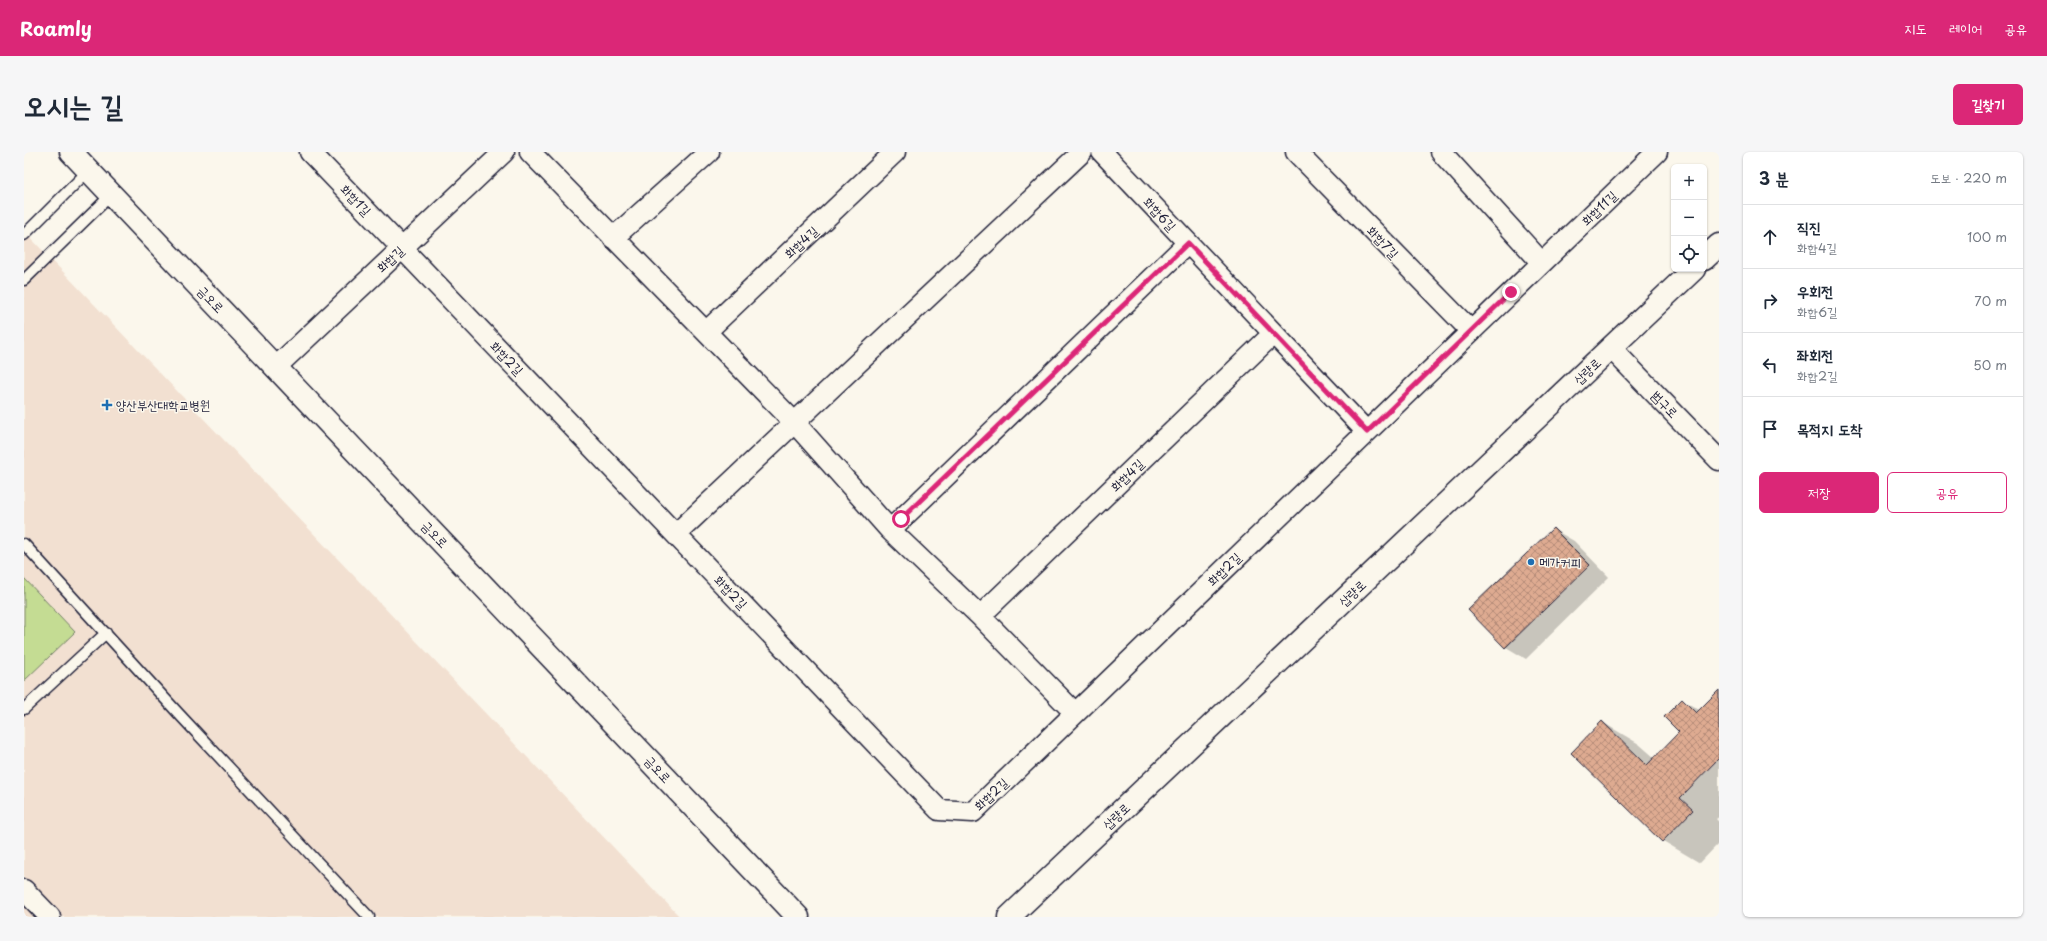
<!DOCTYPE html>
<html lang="ko">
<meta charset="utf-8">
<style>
:root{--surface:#fff;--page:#f6f6f7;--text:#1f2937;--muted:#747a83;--line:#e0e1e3;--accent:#db2777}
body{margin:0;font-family:"Playpen Sans","Poor Story",sans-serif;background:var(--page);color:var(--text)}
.controls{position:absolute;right:12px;top:12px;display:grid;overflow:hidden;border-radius:6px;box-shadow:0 1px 3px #0004}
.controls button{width:36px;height:36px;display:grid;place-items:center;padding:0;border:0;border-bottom:1px solid var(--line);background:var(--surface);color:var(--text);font:20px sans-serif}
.stop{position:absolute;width:12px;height:12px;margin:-9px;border:3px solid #db2777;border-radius:50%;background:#fff}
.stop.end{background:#db2777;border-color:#fff;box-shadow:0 1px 4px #0008}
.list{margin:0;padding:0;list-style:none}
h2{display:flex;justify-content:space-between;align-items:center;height:52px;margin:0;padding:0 16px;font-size:17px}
h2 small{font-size:13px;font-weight:400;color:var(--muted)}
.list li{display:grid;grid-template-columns:26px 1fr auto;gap:12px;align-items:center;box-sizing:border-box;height:64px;padding:0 16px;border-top:1px solid var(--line)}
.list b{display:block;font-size:15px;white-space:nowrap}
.list p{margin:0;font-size:13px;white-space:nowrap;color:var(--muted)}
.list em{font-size:13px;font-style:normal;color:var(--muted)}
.actions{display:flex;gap:8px;padding:12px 16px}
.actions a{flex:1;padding:9px 0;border:1px solid var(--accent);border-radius:6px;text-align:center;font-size:14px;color:var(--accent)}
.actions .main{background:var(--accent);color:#fff}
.icon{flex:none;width:22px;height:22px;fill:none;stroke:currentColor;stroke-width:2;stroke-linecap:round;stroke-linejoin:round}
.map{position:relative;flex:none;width:1695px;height:765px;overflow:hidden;border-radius:6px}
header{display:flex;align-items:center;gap:24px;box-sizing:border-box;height:56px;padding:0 20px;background:var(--accent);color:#fff}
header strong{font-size:19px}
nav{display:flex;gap:22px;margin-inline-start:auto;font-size:14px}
.intro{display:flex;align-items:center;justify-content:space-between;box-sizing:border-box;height:96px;padding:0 24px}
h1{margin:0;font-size:28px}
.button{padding:10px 18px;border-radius:6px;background:var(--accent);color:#fff;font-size:14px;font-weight:700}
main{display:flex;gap:24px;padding:0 24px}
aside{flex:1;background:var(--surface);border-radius:6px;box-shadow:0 1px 3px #0004}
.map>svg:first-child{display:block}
.built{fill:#f2e0d1}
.green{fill:#c4dc93;stroke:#737f67}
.shadow{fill:#0003}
.building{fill:url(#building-cross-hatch);stroke:#22223b}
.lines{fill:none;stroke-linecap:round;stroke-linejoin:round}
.service-casing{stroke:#22223b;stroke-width:13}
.minor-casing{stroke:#22223b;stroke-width:23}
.tertiary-casing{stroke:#22223b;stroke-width:25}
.primary-casing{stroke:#22223b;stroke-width:25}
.service{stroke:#fbf7ec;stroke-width:10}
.minor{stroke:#fbf7ec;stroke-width:20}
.tertiary{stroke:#fbf7ec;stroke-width:22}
.primary{stroke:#fbf7ec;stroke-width:22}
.route{stroke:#db2777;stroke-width:5}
.poi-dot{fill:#1f6fb2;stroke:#fbf7ec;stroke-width:1.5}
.labels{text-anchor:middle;stroke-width:3;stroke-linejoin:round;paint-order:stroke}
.street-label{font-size:13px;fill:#22223b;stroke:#fbf7ec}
.poi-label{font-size:13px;fill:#22223b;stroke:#fbf7ec;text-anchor:start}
</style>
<header>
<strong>Roamly</strong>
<nav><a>지도</a><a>레이어</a><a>공유</a></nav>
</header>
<div class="intro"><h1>오시는 길</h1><a class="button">길찾기</a></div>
<main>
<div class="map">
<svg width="1695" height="765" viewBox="0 0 1695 765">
<defs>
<pattern id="building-cross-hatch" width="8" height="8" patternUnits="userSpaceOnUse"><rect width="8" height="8" fill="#deab91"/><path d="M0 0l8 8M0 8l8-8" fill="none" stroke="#b48b78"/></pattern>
</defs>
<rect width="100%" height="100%" fill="#fbf7ec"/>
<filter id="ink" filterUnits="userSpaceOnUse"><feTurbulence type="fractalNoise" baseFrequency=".025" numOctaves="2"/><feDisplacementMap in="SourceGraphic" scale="8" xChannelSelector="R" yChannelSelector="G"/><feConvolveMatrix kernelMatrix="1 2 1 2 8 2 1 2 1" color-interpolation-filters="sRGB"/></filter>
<g filter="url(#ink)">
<path class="built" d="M 0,79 L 332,426 L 656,765 L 0,765 Z"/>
<path class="green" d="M 0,426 L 51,480 L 0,529 Z"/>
<path class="shadow" d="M 1529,377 L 1550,389 L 1585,425 L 1502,507 L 1482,495 Z
M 1695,540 L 1695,665 L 1692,667 L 1695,670 L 1695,691 L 1676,711 L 1639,689 L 1578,570 L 1615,592 L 1631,606 L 1657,580 L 1658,548 L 1677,559 Z"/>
<path class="building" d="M 1529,376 L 1566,413 L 1481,496 L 1444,458 Z
M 1695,538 L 1695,606 L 1656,646 L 1669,658 L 1638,690 L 1547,601 L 1578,569 L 1623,613 L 1655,580 L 1640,565 L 1658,547 L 1672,561 Z"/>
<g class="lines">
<defs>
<path id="service" d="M 0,83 L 64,19
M 0,128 L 87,43
M 0,392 L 154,561 L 345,765
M 0,557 L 82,481"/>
<path id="minor" d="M 286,0 L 915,658 L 949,660 L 1633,0
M 506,0 L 770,270 L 866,378 L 956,464 L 1051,561
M 1078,0 L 1343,280
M 1272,0 L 1447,179
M 1417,0 L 1518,111
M 589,86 L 685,0
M 683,179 L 871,0
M 1587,196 L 1695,308
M 252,215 L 480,0
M 866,378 L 1164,91
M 652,382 L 1058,0
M 956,464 L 1249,182
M 0,738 L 26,765"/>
<path id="tertiary" d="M 1680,107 L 1695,93
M 985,765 L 1670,117"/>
<path id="primary" d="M 47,0 L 774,765"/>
</defs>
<use href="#service" class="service-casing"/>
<use href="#minor" class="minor-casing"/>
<use href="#tertiary" class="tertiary-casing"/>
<use href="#primary" class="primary-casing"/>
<use href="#service" class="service"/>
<use href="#minor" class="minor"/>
<use href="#tertiary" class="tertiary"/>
<use href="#primary" class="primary"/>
</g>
</g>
<g class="lines" filter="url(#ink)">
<path class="route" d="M 877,367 L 1164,91 L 1343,280 L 1487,140"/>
</g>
<g class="poi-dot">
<path d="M81 247h4v4h4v4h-4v4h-4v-4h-4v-4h4z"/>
<circle cx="1507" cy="410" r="4"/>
</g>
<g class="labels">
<g class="street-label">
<text transform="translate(332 48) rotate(46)" y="5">화합1길</text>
<text transform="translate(1575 56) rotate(-44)" y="5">화합11길</text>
<text transform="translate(1136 62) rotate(47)" y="5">화합6길</text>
<text transform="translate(777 90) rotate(-43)" y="5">화합4길</text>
<text transform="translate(1359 90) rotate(46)" y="5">화합7길</text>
<text transform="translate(366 107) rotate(-43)" y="5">화합길</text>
<text transform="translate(187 147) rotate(46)" y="5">금오로</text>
<text transform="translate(483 206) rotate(46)" y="5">화합2길</text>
<text transform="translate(1563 219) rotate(-43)" y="5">삽량로</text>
<text transform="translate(1641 252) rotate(46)" y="5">범구로</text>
<text transform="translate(1103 323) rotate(-44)" y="5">화합4길</text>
<text transform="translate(411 382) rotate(46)" y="5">금오로</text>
<text transform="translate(1200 417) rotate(-44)" y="5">화합2길</text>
<text transform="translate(707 440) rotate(46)" y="5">화합2길</text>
<text transform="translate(1328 441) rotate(-43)" y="5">삽량로</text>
<text transform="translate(634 617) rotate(47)" y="5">금오로</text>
<text transform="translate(967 642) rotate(-43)" y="5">화합2길</text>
<text transform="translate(1092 664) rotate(-43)" y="5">삽량로</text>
</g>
<g class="poi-label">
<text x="92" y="258">양산부산대학교병원</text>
<text x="1515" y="415">메가커피</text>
</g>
</g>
</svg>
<div class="controls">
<button>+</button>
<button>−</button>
<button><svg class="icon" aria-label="locate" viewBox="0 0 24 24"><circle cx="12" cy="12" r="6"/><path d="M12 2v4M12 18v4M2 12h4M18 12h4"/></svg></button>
</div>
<div class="stop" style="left:877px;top:367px"></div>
<div class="stop end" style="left:1487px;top:140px"></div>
</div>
<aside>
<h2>3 분<small>도보 · 220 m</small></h2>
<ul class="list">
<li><svg class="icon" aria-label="ahead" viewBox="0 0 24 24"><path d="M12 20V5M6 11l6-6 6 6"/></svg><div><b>직진</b><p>화합4길</p></div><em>100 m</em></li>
<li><svg class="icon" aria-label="right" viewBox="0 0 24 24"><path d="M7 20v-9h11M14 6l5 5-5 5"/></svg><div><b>우회전</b><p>화합6길</p></div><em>70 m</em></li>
<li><svg class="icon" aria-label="left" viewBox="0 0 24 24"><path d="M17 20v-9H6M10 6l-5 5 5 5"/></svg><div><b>좌회전</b><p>화합2길</p></div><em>50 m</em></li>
<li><svg class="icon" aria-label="arrive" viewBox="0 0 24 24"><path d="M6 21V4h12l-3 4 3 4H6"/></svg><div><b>목적지 도착</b></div></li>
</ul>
<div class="actions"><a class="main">저장</a><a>공유</a></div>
</aside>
</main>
